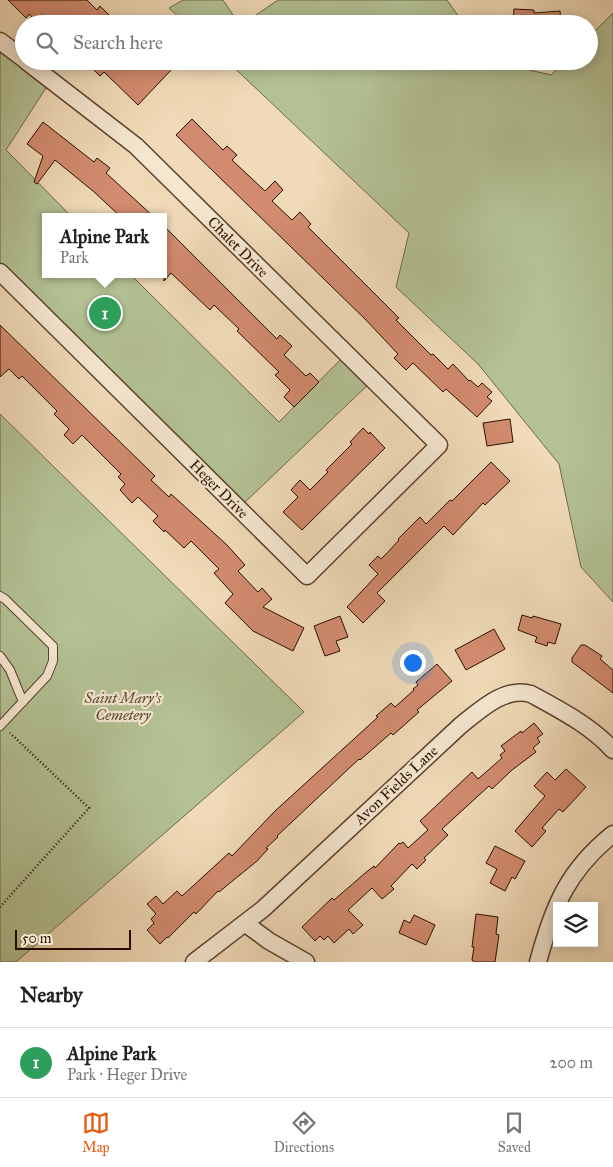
<!DOCTYPE html>
<meta charset="utf-8">
<style>
:root{--surface:#fff;--page:#f6f6f6;--text:#222;--muted:#767676;--line:#e0e0e0;--accent:#ea580c}
body{margin:0;font-family:"IM FELL Great Primer",serif;background:var(--page);color:var(--text)}
.controls{position:absolute;right:15px;bottom:15px;display:grid;overflow:hidden;border-radius:0px;box-shadow:0 2px 12px #0003}
.controls button{width:45px;height:45px;display:grid;place-items:center;padding:0;border:0;border-bottom:1px solid var(--line);background:var(--surface);color:var(--text);font:25px sans-serif}
.scale{position:absolute;left:15px;bottom:12px;width:116px;box-sizing:border-box;padding-left:5px;border:2px solid #290e00;border-top:0;font-size:14px;line-height:18px;white-space:nowrap;color:#290e00;-webkit-text-stroke:4px #f5e7d0;paint-order:stroke}
.you{position:absolute;left:412px;top:662px;width:18px;height:18px;margin:-12px;border:4px solid #fff;border-radius:50%;background:#1a73e8;box-shadow:0 0 0 8px #1a73e833}
.badge{display:grid;place-items:center;width:32px;height:32px;border-radius:50%;background:var(--accent);color:#fff;font-size:16px;font-weight:700}
.pin{position:absolute;translate:-50% -50%;border:2px solid #fff;box-shadow:0 1px 5px #0006}
.popup{position:absolute;left:42px;top:213px;width:125px;height:65px;box-sizing:border-box;display:grid;place-content:center;border-radius:0px;background:var(--surface);filter:drop-shadow(0 1px 4px #0005);font-size:16px;white-space:nowrap;color:var(--muted)}
.popup b{font-size:19px;color:var(--text)}
.popup::after{content:'';position:absolute;left:50%;top:100%;margin-left:-10px;border:10px solid transparent;border-top-color:var(--surface)}
.list{margin:0;padding:0;list-style:none}
h2{display:flex;justify-content:space-between;align-items:center;height:65px;margin:0;padding:0 20px;font-size:21px}
h2 small{font-size:16px;font-weight:400;color:var(--muted)}
.list li{display:grid;grid-template-columns:32px 1fr auto;gap:15px;align-items:center;box-sizing:border-box;height:70px;padding:0 20px;border-top:1px solid var(--line)}
.list b{display:block;font-size:19px;white-space:nowrap}
.list p{margin:0;font-size:16px;white-space:nowrap;color:var(--muted)}
.list em{font-size:16px;font-style:normal;color:var(--muted)}
.icon{flex:none;width:28px;height:28px;fill:none;stroke:currentColor;stroke-width:2;stroke-linecap:round;stroke-linejoin:round}
.map{position:relative;flex:none;width:613px;height:962px;overflow:hidden}
.search{position:absolute;background:var(--surface);box-shadow:0 2px 12px #0003;left:15px;right:15px;top:15px;height:55px;display:flex;align-items:center;gap:12px;box-sizing:border-box;padding:0 18px;border-radius:28px;color:var(--muted);font-size:19px}
.sheet{height:135px;background:var(--surface)}
nav{display:flex;justify-content:space-around;align-items:center;box-sizing:border-box;height:70px;border-top:1px solid var(--line);background:var(--surface);font-size:14px;color:var(--muted)}
nav a{display:grid;justify-items:center;gap:2px}
nav .on{color:var(--accent)}
.map>svg:first-child{display:block}
.green{fill:#b3c194;stroke:#6e684a}
.building{fill:#d28b6f;stroke:#290e00}
.lines{fill:none;stroke-linecap:round;stroke-linejoin:round}
.lane-casing{stroke:#5b412e;stroke-width:10}
.street-casing{stroke:#5b412e;stroke-width:19}
.path{stroke:#290e00;stroke-width:2.5;stroke-dasharray:1 2.5;stroke-linecap:butt}
.lane{stroke:#f5e7d0;stroke-width:8}
.street{stroke:#f5e7d0;stroke-width:16}
.labels{text-anchor:middle;stroke-width:4.5;stroke-linejoin:round;paint-order:stroke}
.street-label{font-size:15px;fill:#290e00;stroke:#f5e7d0}
.park-label{font-size:15px;font-style:italic;fill:#594d34;stroke:#f5e7d0}
</style>
<div class="map">
<svg width="613" height="962" viewBox="0 0 613 962">
<rect width="100%" height="100%" fill="#f0dab7"/>
<filter id="stains"><feTurbulence type="fractalNoise" baseFrequency=".004" numOctaves="4"/><feColorMatrix values="0 0 0 0 .2 0 0 0 0 .09 0 0 0 0 .02 0 0 0 .5 -.17"/></filter>
<radialGradient id="worn" r=".72"><stop offset=".6" stop-color="#630" stop-opacity="0"/><stop offset="1" stop-color="#630" stop-opacity=".3"/></radialGradient>
<path class="green" d="M 183,0 L 223,0 L 239,24 L 186,24 L 169,8 Z
M 278,0 L 447,0 L 464,24 L 243,24 Z
M 613,13 L 613,602 L 581,567 L 559,464 L 478,364 L 396,287 L 409,233 L 227,61 L 491,61 L 551,75 L 565,61 L 589,61 L 589,37 Z
M 0,41 L 51,80 L 6,150 L 72,217 L 46,217 L 46,274 L 130,274 L 279,422 L 346,354 L 373,380 L 239,508 L 0,272 Z
M 0,414 L 304,712 L 16,962 L 0,962 Z"/>
<path class="building" d="M 8,0 L 87,0 L 97,10 L 100,6 L 118,24 L 39,24 L 29,14 L 26,18 Z
M 514,9 L 534,10 L 534,13 L 560,11 L 561,23 L 513,24 Z
M 85,61 L 164,61 L 172,69 L 138,105 L 104,72 L 100,76 Z
M 192,119 L 223,150 L 227,146 L 237,155 L 232,160 L 265,191 L 275,181 L 283,190 L 272,201 L 292,220 L 300,212 L 311,224 L 308,227 L 399,318 L 396,320 L 431,355 L 433,354 L 448,369 L 453,364 L 469,381 L 470,380 L 478,387 L 482,383 L 492,392 L 487,397 L 492,401 L 477,417 L 446,389 L 443,392 L 413,363 L 406,370 L 394,358 L 398,354 L 366,320 L 176,135 Z
M 43,122 L 94,162 L 97,158 L 110,168 L 106,173 L 154,217 L 121,217 L 93,191 L 55,160 L 37,184 L 34,182 L 43,156 L 27,144 Z
M 164,226 L 277,339 L 280,335 L 292,346 L 284,355 L 306,376 L 310,373 L 319,382 L 294,407 L 284,397 L 290,390 L 275,375 L 279,372 L 237,331 L 239,329 L 214,305 L 210,310 L 171,273 L 164,281 Z
M 0,325 L 155,476 L 151,480 L 169,497 L 171,494 L 227,545 L 245,565 L 238,571 L 258,592 L 262,588 L 272,599 L 263,607 L 304,628 L 293,651 L 253,631 L 225,603 L 233,594 L 214,573 L 219,569 L 191,541 L 184,548 L 165,530 L 164,532 L 153,521 L 158,516 L 138,497 L 132,503 L 120,490 L 125,484 L 118,477 L 121,474 L 82,435 L 73,444 L 64,435 L 69,429 L 54,414 L 57,411 L 22,376 L 19,379 L 9,369 L 0,377 Z
M 510,419 L 513,442 L 487,446 L 483,423 Z
M 363,428 L 369,434 L 370,432 L 385,448 L 302,530 L 283,512 L 298,497 L 291,490 L 300,480 L 310,490 L 328,472 L 326,470 L 352,444 L 350,442 Z
M 491,462 L 510,481 L 485,505 L 483,503 L 453,535 L 444,526 L 377,593 L 385,601 L 363,623 L 347,607 L 378,574 L 369,565 L 378,556 L 381,559 L 390,550 L 399,540 L 398,539 L 420,517 L 426,524 L 450,500 L 452,501 Z
M 522,615 L 532,618 L 533,616 L 561,624 L 555,644 L 548,642 L 547,646 L 535,642 L 537,637 L 518,630 Z
M 340,616 L 348,637 L 336,641 L 340,651 L 325,656 L 314,626 Z
M 494,629 L 505,649 L 466,670 L 455,650 Z
M 581,645 L 585,645 L 602,656 L 600,659 L 613,670 L 613,693 L 572,662 L 572,658 Z
M 437,664 L 452,681 L 417,710 L 419,712 L 393,735 L 391,733 L 360,760 L 359,759 L 277,836 L 278,837 L 266,848 L 268,849 L 257,861 L 219,892 L 218,891 L 196,914 L 194,912 L 168,938 L 167,937 L 160,944 L 147,930 L 154,923 L 151,919 L 156,914 L 147,904 L 156,896 L 163,904 L 177,891 L 182,896 L 229,853 L 232,856 L 275,811 L 378,717 L 376,716 L 391,703 L 395,707 L 414,690 L 413,689 L 418,685 L 416,682 Z
M 534,723 L 543,734 L 537,738 L 540,742 L 533,748 L 536,752 L 512,770 L 492,789 L 489,786 L 466,807 L 442,829 L 448,835 L 424,858 L 426,860 L 417,869 L 412,864 L 391,886 L 394,889 L 382,899 L 372,888 L 348,910 L 363,925 L 353,934 L 349,929 L 334,943 L 328,936 L 324,940 L 320,936 L 315,941 L 302,927 L 332,898 L 334,900 L 364,874 L 374,866 L 375,868 L 399,843 L 400,844 L 403,842 L 408,848 L 428,830 L 420,821 L 472,772 L 478,779 L 502,758 L 500,755 L 505,751 L 501,746 L 521,731 L 522,733 Z
M 566,769 L 586,787 L 563,812 L 559,809 L 542,828 L 546,831 L 532,847 L 515,831 L 545,796 L 534,786 L 547,772 L 555,780 Z
M 495,846 L 525,861 L 515,879 L 512,877 L 505,891 L 490,883 L 497,869 L 486,863 Z
M 476,914 L 498,917 L 496,934 L 499,935 L 495,962 L 475,962 L 472,960 L 474,947 L 472,947 Z
M 414,915 L 435,925 L 426,945 L 399,933 L 404,920 L 410,923 Z"/>
<g class="lines">
<defs>
<path id="lane" d="M 0,596 L 5,599 L 53,646 L 53,661 L 47,676 L 0,726
M 0,656 L 10,670 L 23,702"/>
<path id="street" d="M 0,41 L 24,59
M 0,272 L 307,576 L 439,445 L 136,146 L 26,61
M 246,924 L 269,941 L 306,962
M 194,962 L 263,909 L 460,726 C 480,710 505,686 531,694 C 560,710 590,725 613,750
M 538,962 C 553,907 567,871 613,834"/>
</defs>
<use href="#lane" class="lane-casing"/>
<use href="#street" class="street-casing"/>
<path class="path" d="M 0,907 L 89,808 L 10,733"/>
<use href="#lane" class="lane"/>
<use href="#street" class="street"/>
</g>
<g class="labels">
<g class="street-label">
<text transform="translate(238 247) rotate(45)" y="5">Chalet Drive</text>
<text transform="translate(219 489) rotate(45)" y="5">Heger Drive</text>
<text transform="translate(396 785) rotate(-43)" y="5">Avon Fields Lane</text>
</g>
<g class="park-label">
<text x="123" y="703">Saint Mary’s<tspan x="123" dy="17">Cemetery</tspan></text>
</g>
</g>
<rect width="100%" height="100%" filter="url(#stains)"/>
<rect width="100%" height="100%" fill="url(#worn)"/>
</svg>
<div class="controls">
<button><svg class="icon" aria-label="layers" viewBox="0 0 24 24"><path d="M12 4l9 5-9 5-9-5zM3 14l9 5 9-5"/></svg></button>
</div>
<div class="scale">50 m</div>
<div class="you"></div>
<div class="pin badge" style="left:105px;top:313px;background:#2e9e5b">1</div>
<div class="popup"><b>Alpine Park</b>Park</div>
<div class="search"><svg class="icon" aria-label="search" viewBox="0 0 24 24"><circle cx="10" cy="10" r="6"/><path d="M15 15l6 6"/></svg>Search here</div>
</div>
<section class="sheet">
<h2>Nearby<small></small></h2>
<ul class="list">
<li><span class="badge" style="background:#2e9e5b">1</span><div><b>Alpine Park</b><p>Park · Heger Drive</p></div><em>200 m</em></li>
</ul>
</section>
<nav>
<a class="on"><svg class="icon" aria-label="map" viewBox="0 0 24 24"><path d="M3 6l6-2 6 2 6-2v14l-6 2-6-2-6 2zM9 4v14M15 6v14"/></svg>Map</a>
<a><svg class="icon" aria-label="directions" viewBox="0 0 24 24"><path d="M12 3l9 9-9 9-9-9zM9 14v-3h6M13 9l2 2-2 2"/></svg>Directions</a>
<a><svg class="icon" aria-label="saved" viewBox="0 0 24 24"><path d="M7 4h10v16l-5-4-5 4z"/></svg>Saved</a>
</nav>
